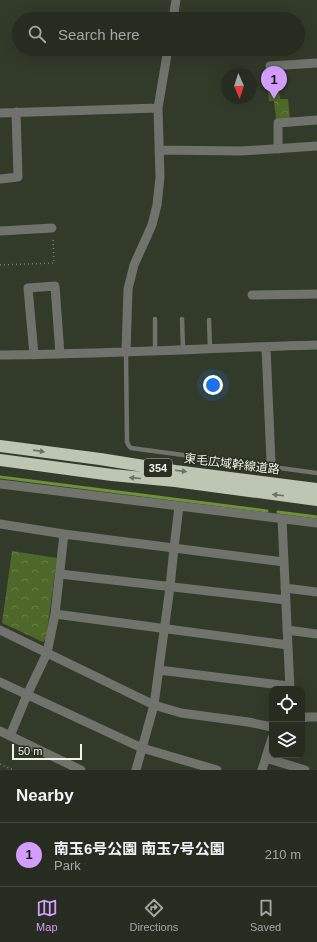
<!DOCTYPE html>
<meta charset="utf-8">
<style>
:root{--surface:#262c20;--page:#2e3429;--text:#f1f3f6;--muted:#a4a7a5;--line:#42483e;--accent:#d29dfd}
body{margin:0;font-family:Helvetica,"Noto Sans JP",sans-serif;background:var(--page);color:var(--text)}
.controls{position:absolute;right:12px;bottom:12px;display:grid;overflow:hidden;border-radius:8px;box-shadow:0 4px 16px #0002}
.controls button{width:36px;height:36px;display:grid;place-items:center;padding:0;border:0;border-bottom:1px solid var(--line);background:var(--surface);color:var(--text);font:20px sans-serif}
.compass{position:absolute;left:221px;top:68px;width:36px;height:36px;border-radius:50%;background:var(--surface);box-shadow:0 4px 16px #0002;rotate:177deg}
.scale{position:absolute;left:12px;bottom:10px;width:70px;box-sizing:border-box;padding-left:4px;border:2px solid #eff4ea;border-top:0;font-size:11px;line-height:14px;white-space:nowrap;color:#eff4ea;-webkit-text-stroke:3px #282f20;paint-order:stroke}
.you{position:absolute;left:213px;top:385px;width:14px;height:14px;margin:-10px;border:3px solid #fff;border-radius:50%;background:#1a73e8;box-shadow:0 0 0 6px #1a73e833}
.badge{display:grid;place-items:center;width:26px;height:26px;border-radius:50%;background:var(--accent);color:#111;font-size:13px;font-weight:700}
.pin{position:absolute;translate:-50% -33px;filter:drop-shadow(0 1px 2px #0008)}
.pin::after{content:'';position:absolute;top:21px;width:14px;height:12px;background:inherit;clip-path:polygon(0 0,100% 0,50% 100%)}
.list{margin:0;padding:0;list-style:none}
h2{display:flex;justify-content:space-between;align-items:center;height:52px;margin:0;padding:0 16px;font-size:17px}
h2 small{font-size:13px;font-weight:400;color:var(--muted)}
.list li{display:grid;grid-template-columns:26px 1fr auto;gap:12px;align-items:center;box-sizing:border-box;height:64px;padding:0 16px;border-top:1px solid var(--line)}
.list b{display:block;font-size:15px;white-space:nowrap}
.list p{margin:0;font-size:13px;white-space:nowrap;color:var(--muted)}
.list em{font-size:13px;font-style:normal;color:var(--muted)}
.icon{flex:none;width:22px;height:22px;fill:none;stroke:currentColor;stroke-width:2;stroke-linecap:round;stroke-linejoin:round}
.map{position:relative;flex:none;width:317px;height:770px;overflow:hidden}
.search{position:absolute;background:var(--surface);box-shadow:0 4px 16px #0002;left:12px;right:12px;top:12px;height:44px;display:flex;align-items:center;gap:10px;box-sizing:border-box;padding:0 14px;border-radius:22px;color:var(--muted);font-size:15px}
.sheet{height:116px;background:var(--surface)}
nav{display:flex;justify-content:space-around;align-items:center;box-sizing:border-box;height:56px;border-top:1px solid var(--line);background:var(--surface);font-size:11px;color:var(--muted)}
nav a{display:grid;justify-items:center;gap:2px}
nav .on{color:var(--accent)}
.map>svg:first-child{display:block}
.park{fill:url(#park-crowns)}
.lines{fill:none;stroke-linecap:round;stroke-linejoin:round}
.stream{stroke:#6d9238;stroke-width:3}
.path{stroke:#7a8173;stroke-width:1.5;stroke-dasharray:1 3;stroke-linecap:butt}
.lane{stroke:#6f736b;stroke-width:4.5}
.street{stroke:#6f736b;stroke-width:9}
.highway{stroke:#bcc6b3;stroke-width:12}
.oneway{fill:#6b7362}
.labels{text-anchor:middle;stroke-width:3;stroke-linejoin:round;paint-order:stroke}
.shield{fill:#282f20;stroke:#b3b9ad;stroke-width:1}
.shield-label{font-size:11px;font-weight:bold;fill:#eff4ea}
.street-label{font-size:12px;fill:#eff4ea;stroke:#282f20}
</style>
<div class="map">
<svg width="317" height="770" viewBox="0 0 317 770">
<defs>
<pattern id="park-crowns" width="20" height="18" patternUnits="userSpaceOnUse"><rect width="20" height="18" fill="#4e682a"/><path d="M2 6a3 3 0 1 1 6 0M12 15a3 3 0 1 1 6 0" fill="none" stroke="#687e49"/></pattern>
</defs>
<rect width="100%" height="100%" fill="#323a2a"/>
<path class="park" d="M 278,80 L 280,99 L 288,99 L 290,118 L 276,119 L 274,101 L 269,101 L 267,81 Z
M 12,551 L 57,558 L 46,639 L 43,642 L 2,623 Z"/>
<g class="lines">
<path class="stream" d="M 0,477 L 267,511
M 278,512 L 317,517"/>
<path class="path" d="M 0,265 L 54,263 L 53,237
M 0,764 L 13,770"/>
<path class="lane" d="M 155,319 L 155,350
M 182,319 L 183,349
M 209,320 L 210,349
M 126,352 L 127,442 L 129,446 L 131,448 L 317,473"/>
<path class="street" d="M 173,19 L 176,0
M 270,66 L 317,63
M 0,113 L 158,108
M 278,149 L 278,123 L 317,120
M 159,150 L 241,151 L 317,146
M 0,179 L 18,177 L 16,112
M 0,231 L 52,228
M 252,295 L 317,294
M 266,347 L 271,462 L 270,467
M 126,352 L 128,289 L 134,265 L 152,225 L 157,205 L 160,177 L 158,108 L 168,49
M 0,355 C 106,354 211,348 317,345
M 34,355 L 28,288 L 55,286 L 60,354
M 0,484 L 317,523
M 282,519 L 284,562 L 290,689
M 0,524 L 64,534 L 284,562
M 60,574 L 286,600
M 285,588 L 317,592
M 55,614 L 288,645
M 0,630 L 154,705 L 181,713 L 248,722 L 272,727
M 287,630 L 317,634
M 159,670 L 289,686
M 0,682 L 142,748 L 217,770
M 302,718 L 307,717 L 317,717
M 0,731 L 81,770
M 10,736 L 27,695 L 47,653 L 55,614 L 64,534
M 266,758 L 305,770
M 136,770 L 154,705 L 170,587 L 174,548 L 179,506
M 262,770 L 272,738"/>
<path class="highway" d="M 0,446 L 100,459 L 175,471 L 317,489
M 0,460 L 112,475 L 175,481 L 317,500"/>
</g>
<defs><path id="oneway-solid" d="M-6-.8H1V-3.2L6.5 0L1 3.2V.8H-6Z"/></defs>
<g class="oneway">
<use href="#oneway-solid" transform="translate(39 451) rotate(8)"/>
<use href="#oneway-solid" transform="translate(181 471) rotate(7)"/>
<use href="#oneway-solid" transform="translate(135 478) rotate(-175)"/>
<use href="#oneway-solid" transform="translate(278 495) rotate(-173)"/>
</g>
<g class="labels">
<rect class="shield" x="144" y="459" width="28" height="18" rx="3"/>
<g class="shield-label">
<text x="158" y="472">354</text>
</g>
<g class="street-label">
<text transform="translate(232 464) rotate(7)" y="4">東毛広域幹線道路</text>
</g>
</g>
</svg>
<div class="controls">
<button><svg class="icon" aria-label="locate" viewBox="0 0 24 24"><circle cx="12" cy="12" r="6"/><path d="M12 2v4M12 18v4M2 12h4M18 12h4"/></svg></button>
<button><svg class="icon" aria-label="layers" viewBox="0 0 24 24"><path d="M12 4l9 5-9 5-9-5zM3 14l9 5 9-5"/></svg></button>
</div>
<svg class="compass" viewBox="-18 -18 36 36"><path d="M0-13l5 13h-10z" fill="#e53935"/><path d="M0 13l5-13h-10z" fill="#a4a7a5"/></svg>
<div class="scale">50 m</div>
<div class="you"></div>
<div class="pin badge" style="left:274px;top:99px">1</div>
<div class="search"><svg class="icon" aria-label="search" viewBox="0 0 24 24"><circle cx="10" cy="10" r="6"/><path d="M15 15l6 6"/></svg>Search here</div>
</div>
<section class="sheet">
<h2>Nearby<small></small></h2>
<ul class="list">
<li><span class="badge">1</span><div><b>南玉6号公園 南玉7号公園</b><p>Park</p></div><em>210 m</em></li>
</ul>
</section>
<nav>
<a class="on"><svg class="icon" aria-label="map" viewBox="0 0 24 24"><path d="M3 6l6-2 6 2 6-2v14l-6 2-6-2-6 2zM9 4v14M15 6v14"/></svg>Map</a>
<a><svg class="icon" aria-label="directions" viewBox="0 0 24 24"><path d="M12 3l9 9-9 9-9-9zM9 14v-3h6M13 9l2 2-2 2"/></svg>Directions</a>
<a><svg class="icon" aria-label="saved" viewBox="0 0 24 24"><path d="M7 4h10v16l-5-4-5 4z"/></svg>Saved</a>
</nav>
